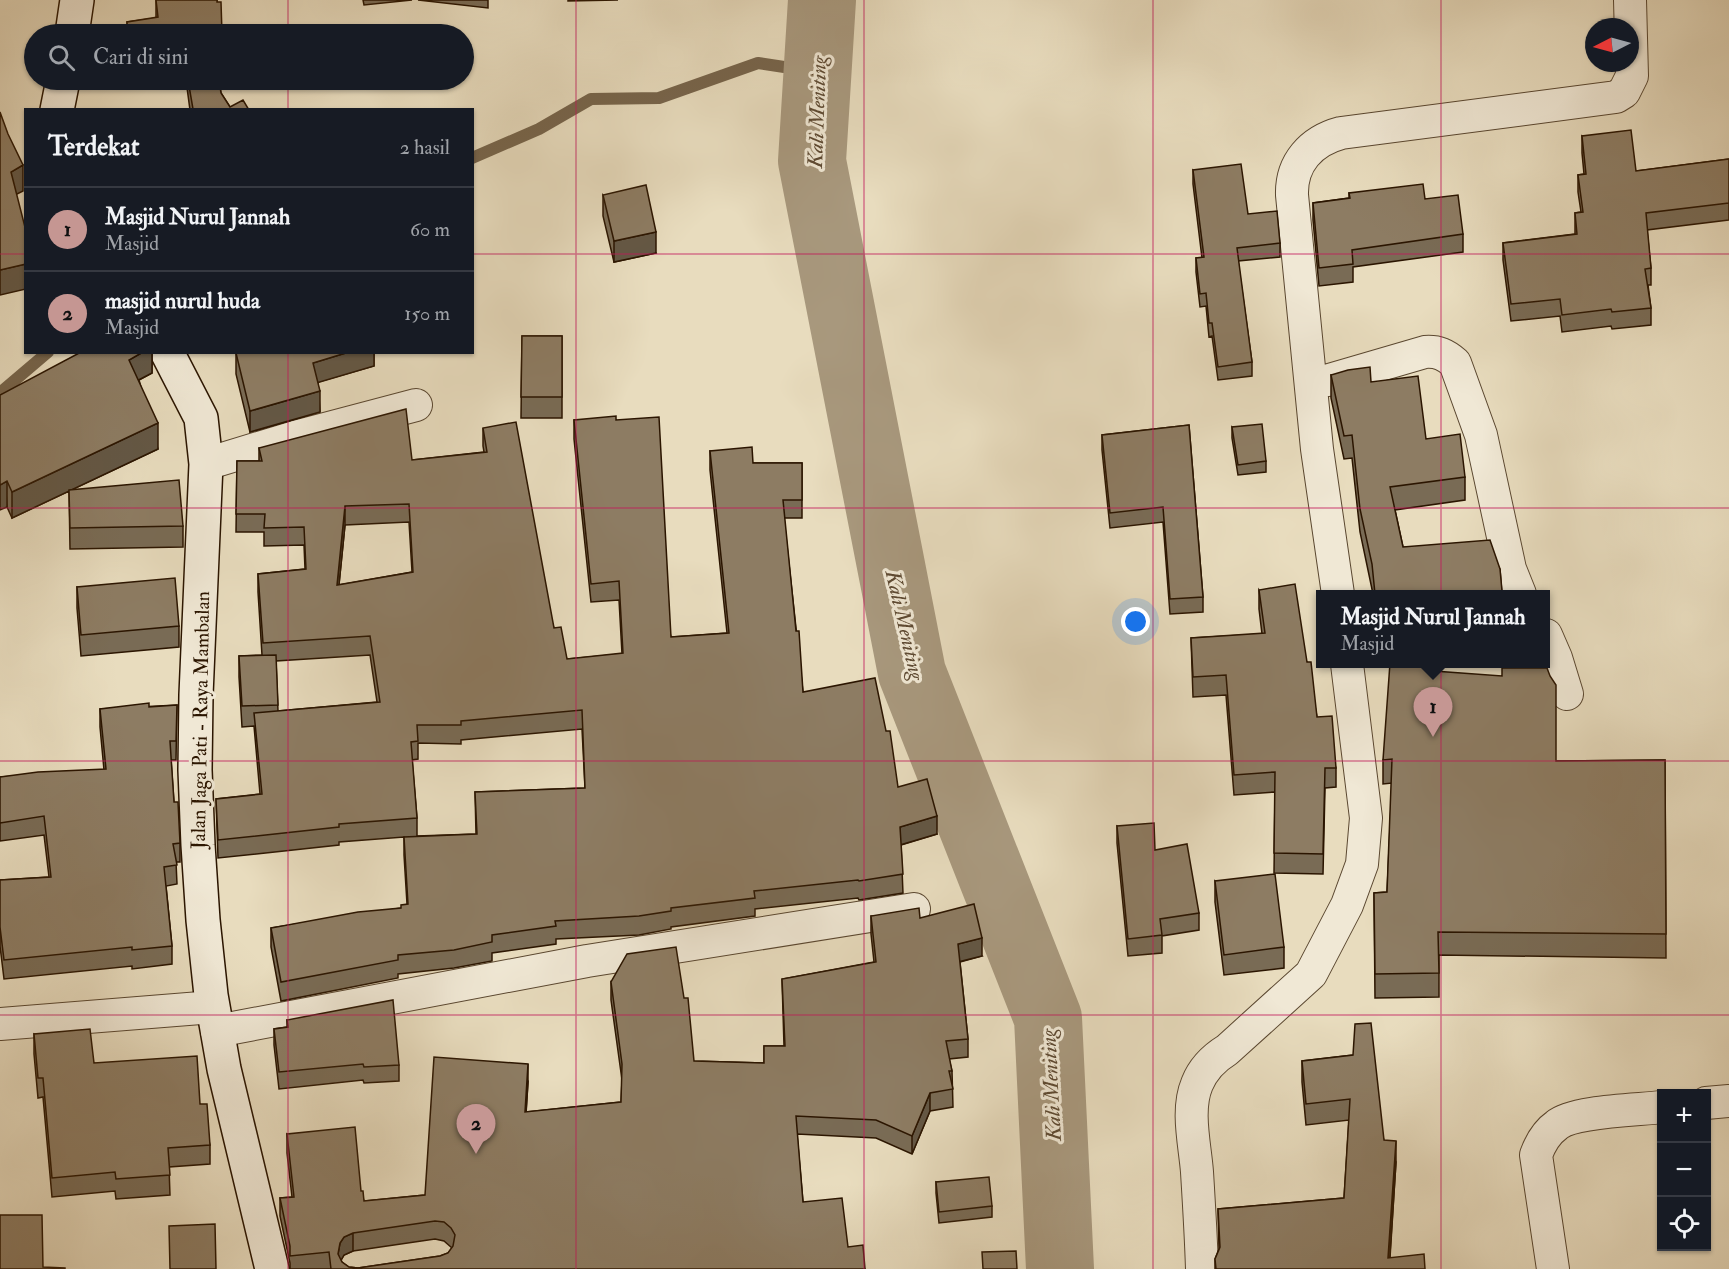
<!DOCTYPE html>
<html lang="id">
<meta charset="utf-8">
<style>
:root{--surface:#171b24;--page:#242831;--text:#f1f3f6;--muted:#9ea1a6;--line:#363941;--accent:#c59692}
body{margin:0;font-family:"IM FELL Double Pica",serif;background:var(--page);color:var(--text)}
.controls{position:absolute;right:18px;bottom:18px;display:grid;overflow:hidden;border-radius:0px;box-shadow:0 2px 4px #0004}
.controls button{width:54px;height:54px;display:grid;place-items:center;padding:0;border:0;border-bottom:2px solid var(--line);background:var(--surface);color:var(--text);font:30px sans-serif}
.compass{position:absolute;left:1585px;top:18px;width:54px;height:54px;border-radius:50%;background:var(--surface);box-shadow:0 2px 4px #0004;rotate:264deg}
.you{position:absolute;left:1136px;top:622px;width:21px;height:21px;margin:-15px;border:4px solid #fff;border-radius:50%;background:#1a73e8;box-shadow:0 0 0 9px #1a73e833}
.badge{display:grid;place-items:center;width:39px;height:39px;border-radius:50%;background:var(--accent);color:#111;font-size:20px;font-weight:700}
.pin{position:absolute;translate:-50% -50px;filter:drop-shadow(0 2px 3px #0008)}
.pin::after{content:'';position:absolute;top:32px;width:21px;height:18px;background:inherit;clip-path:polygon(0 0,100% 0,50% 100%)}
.popup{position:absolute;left:1316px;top:590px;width:234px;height:78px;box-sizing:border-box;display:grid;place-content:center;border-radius:0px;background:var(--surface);filter:drop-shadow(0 2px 4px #0005);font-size:20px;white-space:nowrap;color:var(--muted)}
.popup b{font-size:22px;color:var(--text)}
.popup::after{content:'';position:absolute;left:50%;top:100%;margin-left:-12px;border:12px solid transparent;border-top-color:var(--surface)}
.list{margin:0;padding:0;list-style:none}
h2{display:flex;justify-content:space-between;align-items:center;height:78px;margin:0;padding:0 24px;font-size:26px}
h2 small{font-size:20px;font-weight:400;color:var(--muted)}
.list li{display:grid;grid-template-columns:39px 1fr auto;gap:18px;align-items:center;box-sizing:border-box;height:84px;padding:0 24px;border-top:2px solid var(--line)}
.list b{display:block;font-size:22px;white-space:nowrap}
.list p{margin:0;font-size:20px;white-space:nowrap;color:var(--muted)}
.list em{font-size:20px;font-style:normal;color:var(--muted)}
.icon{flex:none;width:33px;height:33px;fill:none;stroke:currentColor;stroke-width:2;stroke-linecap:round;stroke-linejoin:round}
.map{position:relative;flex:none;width:1729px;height:1269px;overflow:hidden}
.search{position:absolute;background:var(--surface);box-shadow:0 2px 4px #0004;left:24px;top:24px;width:450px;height:66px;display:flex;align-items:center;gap:15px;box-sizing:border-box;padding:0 21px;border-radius:33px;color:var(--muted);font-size:22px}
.panel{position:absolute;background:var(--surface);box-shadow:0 2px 4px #0004;left:24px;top:108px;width:450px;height:246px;border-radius:0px}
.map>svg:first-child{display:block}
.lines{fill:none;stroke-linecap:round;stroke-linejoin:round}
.stream{stroke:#76644b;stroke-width:12}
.river{stroke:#a8987d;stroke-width:68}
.street-casing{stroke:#5a4730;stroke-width:34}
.secondary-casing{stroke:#2b1500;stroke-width:36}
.street{stroke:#f0e8d5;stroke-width:32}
.secondary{stroke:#f0e8d5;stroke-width:33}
.wall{fill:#796b55;stroke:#2b1500;stroke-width:1.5;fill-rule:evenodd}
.shaded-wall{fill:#635745;stroke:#2b1500;stroke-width:1.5}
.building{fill:#8d7c63;stroke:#2b1500;stroke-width:1.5;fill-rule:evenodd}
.grid{fill:none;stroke:#c2185b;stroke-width:1.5;stroke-opacity:0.55}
.labels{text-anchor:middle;stroke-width:6;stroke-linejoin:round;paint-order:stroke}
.street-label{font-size:20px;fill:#2b1500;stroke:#f0e8d5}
.water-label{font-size:21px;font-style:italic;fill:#5d4932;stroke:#f0e8d5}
</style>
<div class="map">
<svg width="1729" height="1269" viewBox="0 0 1729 1269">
<rect width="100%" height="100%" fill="#e8dcbe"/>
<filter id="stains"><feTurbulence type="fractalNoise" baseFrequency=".00333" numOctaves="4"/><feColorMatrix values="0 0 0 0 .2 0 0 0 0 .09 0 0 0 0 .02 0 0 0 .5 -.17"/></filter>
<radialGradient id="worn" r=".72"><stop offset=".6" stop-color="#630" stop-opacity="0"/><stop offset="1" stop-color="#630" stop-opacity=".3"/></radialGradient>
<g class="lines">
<path class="stream" d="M 472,158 L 539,129 L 591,99 L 659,98 L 758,63 L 817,72
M 0,393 L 48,352"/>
<path class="river" d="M 822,0 L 812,161 L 912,673 L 1048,1018 L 1060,1269"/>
<defs>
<path id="street" d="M 1329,380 L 1425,352 C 1438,351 1446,355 1455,363 L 1481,435 L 1510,569 L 1520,594
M 206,464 L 295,437 L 416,405
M 1338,594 L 1317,449 L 1292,195 C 1291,163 1311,141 1341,133 L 1616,97 L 1624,92 L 1632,76 L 1630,0
M 1546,635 L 1556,658 L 1567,694
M 0,1024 L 213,1007
M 217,1031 L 587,961 L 914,909
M 1706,1103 L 1729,1101
M 1202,1269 C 1201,1236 1199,1204 1197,1172 C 1195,1145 1186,1110 1197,1084 C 1203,1069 1214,1058 1227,1050 L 1311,974 L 1347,905 L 1362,864 L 1366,818 L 1347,664
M 1553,1269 L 1536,1155 C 1540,1144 1547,1132 1557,1125 C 1573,1111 1638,1110 1662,1107"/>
<path id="secondary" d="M 72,34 L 77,0
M 57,110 L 63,80
M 167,352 L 201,418 L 206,464 L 196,695 L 195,770 L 198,845 L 203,920 L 211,995 L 224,1069 L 272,1269"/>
</defs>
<use href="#street" class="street-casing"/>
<use href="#secondary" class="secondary-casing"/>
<use href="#street" class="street"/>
<use href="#secondary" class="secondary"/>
</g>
<path class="wall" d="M 156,0 L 217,0 L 222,34 L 127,34 L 127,22 L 156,18 Z
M 363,0 L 412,0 L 364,5 Z
M 418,0 L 488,0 L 488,8 Z
M 568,0 L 618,0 L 568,1 Z
M 132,80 L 156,80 L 133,83 Z
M 186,80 L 219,80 L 221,93 L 230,107 L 249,110 L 190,110 Z
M 1582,136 L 1636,171 L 1729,159 L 1729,220 L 1647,230 L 1651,268 L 1651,285 L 1648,285 L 1651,308 L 1651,325 L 1612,329 L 1611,326 L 1562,332 L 1560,316 L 1511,321 L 1503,260 L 1503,243 L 1575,234 L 1575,213 L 1581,212 L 1578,192 L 1578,175 L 1584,174 L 1582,153 Z
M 1193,170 L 1248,214 L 1280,243 L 1280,257 L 1238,261 L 1252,362 L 1252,376 L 1218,380 L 1212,336 L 1209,337 L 1206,306 L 1200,307 L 1196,272 L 1196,258 L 1202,258 L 1193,184 Z
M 1349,193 L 1425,199 L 1463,234 L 1463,252 L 1353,267 L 1353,282 L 1319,286 L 1313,220 L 1313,203 L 1349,198 Z
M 603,195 L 656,253 L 614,262 L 603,216 Z
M 522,336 L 562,336 L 562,418 L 521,418 Z
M 152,352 L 152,373 L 139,380 L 158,449 L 71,490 L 183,526 L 183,547 L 70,549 L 69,491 L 12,518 L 7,507 L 0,395 Z
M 374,352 L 374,366 L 318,382 L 320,412 L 250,432 L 236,374 L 236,353 Z
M 1331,375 L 1371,382 L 1426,439 L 1465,477 L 1465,500 L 1395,510 L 1403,547 L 1500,569 L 1502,594 L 1373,594 L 1360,532 L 1352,458 L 1344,459 L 1331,398 Z
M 574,420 L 616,420 L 671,637 L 727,633 L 710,470 L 710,451 L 753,463 L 802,463 L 802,518 L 784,518 L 803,692 L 898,787 L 937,834 L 901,845 L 903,893 L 859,900 L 858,898 L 755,909 L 755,916 L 671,927 L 671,929 L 639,935 L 556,939 L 556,944 L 492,953 L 492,961 L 454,968 L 398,974 L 398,978 L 281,1001 L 271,947 L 271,928 L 401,908 L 407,904 L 404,855 L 404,837 L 339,842 L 339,845 L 218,858 L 216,799 L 260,794 L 254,726 L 242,727 L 239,677 L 239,656 L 262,655 L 258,592 L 258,574 L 305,569 L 304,545 L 264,546 L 264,532 L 236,532 L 237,461 L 259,461 L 259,448 L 412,460 L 484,452 L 483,446 L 483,428 L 554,628 L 567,659 L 622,654 L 619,600 L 591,602 L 574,439 ZM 409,522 L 412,572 L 339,585 L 345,525 ZM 370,655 L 377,702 L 278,711 L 276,661 ZM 582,729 L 585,788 L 475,792 L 476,834 L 417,836 L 417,818 L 412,760 L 418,759 L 418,743 L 461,744 L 461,740 Z
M 1189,425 L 1203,597 L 1203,612 L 1170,614 L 1163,522 L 1110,528 L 1102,450 L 1102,435 Z
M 1232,427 L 1266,461 L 1266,472 L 1238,475 L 1232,438 Z
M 77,587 L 179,626 L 179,647 L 81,656 L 77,608 Z
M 1259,590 L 1307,662 L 1317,717 L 1336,768 L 1336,787 L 1325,788 L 1323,874 L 1274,873 L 1275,792 L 1234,795 L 1226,695 L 1193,697 L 1191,638 L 1262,634 L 1259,609 Z
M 1434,671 L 1556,761 L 1665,760 L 1666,958 L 1439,955 L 1439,997 L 1375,998 L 1374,893 L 1387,892 L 1392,783 L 1383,784 L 1383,760 Z
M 177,705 L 176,760 L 171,760 L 174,802 L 180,843 L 180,862 L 176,862 L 177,884 L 166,886 L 172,946 L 172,964 L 132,969 L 132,966 L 4,979 L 0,946 L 0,880 L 49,877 L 44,835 L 0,841 L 0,777 L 104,770 L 100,727 L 100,709 Z
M 1117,826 L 1155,850 L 1199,913 L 1199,930 L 1162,936 L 1162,953 L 1128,956 L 1117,843 Z
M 1215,881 L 1284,947 L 1284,968 L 1224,975 L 1215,902 Z
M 871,916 L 920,918 L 982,956 L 960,962 L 968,1039 L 968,1057 L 949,1059 L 952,1071 L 953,1107 L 930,1111 L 912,1154 L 876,1138 L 797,1134 L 803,1202 L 848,1247 L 865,1269 L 290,1269 L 290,1263 L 280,1216 L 280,1198 L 292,1197 L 287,1153 L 287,1134 L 361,1191 L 364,1201 L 425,1195 L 528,1082 L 526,1112 L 621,1102 L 622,1080 L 611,1000 L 611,982 L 694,1061 L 764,1063 L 764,1046 L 784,1046 L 782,979 L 874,962 L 871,934 ZM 435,1239 L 444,1241 L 452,1248 L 448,1253 L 440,1256 L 358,1268 L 349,1267 L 342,1262 L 341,1260 L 344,1255 L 353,1251 Z
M 287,1020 L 399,1065 L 399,1081 L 364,1083 L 363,1080 L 279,1089 L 274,1045 L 274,1029 L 287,1027 Z
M 34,1034 L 94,1063 L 200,1104 L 210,1145 L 210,1164 L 169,1167 L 170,1195 L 116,1199 L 115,1191 L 52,1197 L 43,1097 L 38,1098 L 34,1054 Z
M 1353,1055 L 1384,1140 L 1396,1162 L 1390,1258 L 1425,1269 L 1215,1269 L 1215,1259 L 1219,1249 L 1218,1209 L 1344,1198 L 1349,1120 L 1306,1125 L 1302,1082 L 1302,1061 Z
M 936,1182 L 992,1206 L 992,1217 L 939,1223 L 936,1193 Z"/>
<path class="shaded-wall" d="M 23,165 L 23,191 L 11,197 L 11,172 Z
M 656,232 L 656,253 L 614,262 L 614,241 Z
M 26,264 L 26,289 L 0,295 L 0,270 Z
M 143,352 L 152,352 L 152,373 L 129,385 L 129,360 Z
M 349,352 L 374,352 L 374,366 L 313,384 L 313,363 Z
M 320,391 L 320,412 L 250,432 L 250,411 Z
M 158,423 L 158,449 L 12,518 L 12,492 Z
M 7,481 L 7,507 L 0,510 L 0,485 Z
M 345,506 L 345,525 L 337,604 L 337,585 Z
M 937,816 L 937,834 L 900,845 L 900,827 Z
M 982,938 L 982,956 L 958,962 L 958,944 Z
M 528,1064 L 528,1082 L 525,1131 L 525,1112 Z
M 930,1093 L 930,1111 L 912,1154 L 912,1136 Z
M 1396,1141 L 1396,1162 L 1389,1269 L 1388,1258 Z
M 353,1233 L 353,1251 L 344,1255 L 340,1262 L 338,1254 L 340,1243 L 344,1237 Z"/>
<path class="building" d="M 156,0 L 217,0 L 217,2 L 221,2 L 222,34 L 128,34 L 127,22 L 158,17 Z
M 188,80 L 219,80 L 221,93 L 230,107 L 243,100 L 249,110 L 192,110 L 193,109 Z
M 0,112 L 8,134 L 23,165 L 11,172 L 26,231 L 26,264 L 0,270 Z
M 1631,130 L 1636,171 L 1729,159 L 1729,203 L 1646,213 L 1651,268 L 1645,269 L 1651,308 L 1612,312 L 1611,309 L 1562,315 L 1560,299 L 1511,304 L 1503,243 L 1577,234 L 1575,213 L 1583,212 L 1578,175 L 1586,174 L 1582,136 Z
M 1241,164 L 1248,214 L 1277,211 L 1280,243 L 1237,248 L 1252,362 L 1218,367 L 1212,323 L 1209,323 L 1206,293 L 1200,294 L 1196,258 L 1204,257 L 1193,170 Z
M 1423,184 L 1425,199 L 1458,195 L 1463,234 L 1352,250 L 1353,264 L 1319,268 L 1313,203 L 1350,198 L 1349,193 Z
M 646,185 L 656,232 L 614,241 L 603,195 Z
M 522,336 L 562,336 L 562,397 L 521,397 Z
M 81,352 L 143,352 L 129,360 L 158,423 L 12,492 L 7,481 L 0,485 L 0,395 Z
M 239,352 L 349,352 L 313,363 L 320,391 L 250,411 L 236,353 Z
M 1370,367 L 1371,382 L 1418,376 L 1426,439 L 1460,434 L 1465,477 L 1390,487 L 1403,547 L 1490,540 L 1500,569 L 1502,591 L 1453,594 L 1375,594 L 1372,564 L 1360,509 L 1352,435 L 1344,436 L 1331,375 L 1348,370 Z
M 406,409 L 412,460 L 487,452 L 483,428 L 516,422 L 554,628 L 561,627 L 567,659 L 623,653 L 619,581 L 591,584 L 574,420 L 616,416 L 616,420 L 659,417 L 671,637 L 729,633 L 710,451 L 752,447 L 753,463 L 802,463 L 802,500 L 783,500 L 796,631 L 799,631 L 803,692 L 875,678 L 886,731 L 890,731 L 898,787 L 927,779 L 937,816 L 900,827 L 903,874 L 859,881 L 858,880 L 754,891 L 755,898 L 671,908 L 671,911 L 639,916 L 555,921 L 556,926 L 492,935 L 492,942 L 454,950 L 398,955 L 398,960 L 281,982 L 271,928 L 358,912 L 401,908 L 401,905 L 408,904 L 404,837 L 477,834 L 475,792 L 585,788 L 582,710 L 461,721 L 461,725 L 417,725 L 418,741 L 411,742 L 417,818 L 339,824 L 339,827 L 218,840 L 216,799 L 262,794 L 254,713 L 380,702 L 370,636 L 263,643 L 258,574 L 306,569 L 304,527 L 264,528 L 265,514 L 236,514 L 237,461 L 262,461 L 259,448 ZM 409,504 L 413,572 L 337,585 L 345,506 Z
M 1262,424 L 1266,461 L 1238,465 L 1232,427 Z
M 1189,425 L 1203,597 L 1170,599 L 1163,507 L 1110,513 L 1102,435 Z
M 179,480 L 183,526 L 70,528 L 69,490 Z
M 175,578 L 179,626 L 81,635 L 77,587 Z
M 1295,584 L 1307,662 L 1311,662 L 1317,717 L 1332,716 L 1336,768 L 1325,768 L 1323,854 L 1274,853 L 1275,772 L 1234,775 L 1226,675 L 1193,677 L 1191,638 L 1265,633 L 1259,590 Z
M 276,655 L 278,705 L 242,706 L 239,656 Z
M 1390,663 L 1433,663 L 1434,671 L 1502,676 L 1502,668 L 1547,668 L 1550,676 L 1556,685 L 1556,761 L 1665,760 L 1666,934 L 1438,932 L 1439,973 L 1375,974 L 1374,893 L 1387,892 L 1392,759 L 1383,760 Z
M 149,703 L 149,707 L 177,705 L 176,741 L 170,741 L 174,802 L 178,802 L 180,843 L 173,844 L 177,865 L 164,867 L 172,946 L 132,950 L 132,947 L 4,960 L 0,927 L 0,880 L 51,877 L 44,816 L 0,823 L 0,777 L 38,772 L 106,769 L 100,709 Z
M 1154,823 L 1155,850 L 1187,844 L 1199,913 L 1160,919 L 1162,935 L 1128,939 L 1117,826 Z
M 1275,874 L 1284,947 L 1224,955 L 1215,881 Z
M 974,904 L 982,938 L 958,944 L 968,1039 L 946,1041 L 952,1071 L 949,1071 L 953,1089 L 930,1093 L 912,1136 L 876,1120 L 796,1116 L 803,1202 L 842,1198 L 848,1247 L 863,1245 L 865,1269 L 331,1269 L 329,1252 L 290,1256 L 290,1246 L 280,1198 L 294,1197 L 287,1134 L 355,1127 L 361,1191 L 363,1191 L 364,1201 L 425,1195 L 434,1057 L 528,1064 L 525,1112 L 621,1102 L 622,1064 L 611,982 L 627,954 L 676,947 L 684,998 L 688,998 L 694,1061 L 764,1063 L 764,1046 L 785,1046 L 782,979 L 876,962 L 871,916 L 919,908 L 920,918 ZM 435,1221 L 444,1222 L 451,1228 L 455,1235 L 453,1246 L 448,1253 L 440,1256 L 358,1268 L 349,1267 L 342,1262 L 338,1254 L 340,1243 L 344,1237 L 353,1233 Z
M 393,1000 L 399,1065 L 364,1067 L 363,1064 L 279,1072 L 274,1029 L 288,1027 L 287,1020 Z
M 1371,1023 L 1384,1140 L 1396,1141 L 1388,1258 L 1424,1254 L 1425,1269 L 1216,1269 L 1215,1259 L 1220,1247 L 1218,1209 L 1344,1198 L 1350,1099 L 1306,1104 L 1302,1061 L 1353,1055 L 1355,1024 Z
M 90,1029 L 94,1063 L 197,1056 L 200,1104 L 207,1104 L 210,1145 L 168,1148 L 170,1175 L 116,1179 L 115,1172 L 52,1178 L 43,1078 L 38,1078 L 34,1034 Z
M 989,1177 L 992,1206 L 939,1212 L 936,1182 Z
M 0,1215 L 42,1215 L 43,1267 L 65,1268 L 65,1269 L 0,1269 Z
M 215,1224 L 216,1269 L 170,1269 L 169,1226 Z
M 1016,1251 L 1017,1269 L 983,1269 L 982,1252 Z"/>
<path class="grid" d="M 288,0 L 288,34M 576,0 L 576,1269M 864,0 L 864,1269M 1153,0 L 1153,1269M 1441,0 L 1441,1269M 288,80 L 288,110M 0,254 L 26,254M 472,254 L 1729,254M 288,352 L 288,1269M 0,508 L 1729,508M 0,761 L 1729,761M 0,1015 L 1729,1015"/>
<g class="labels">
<g class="street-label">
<text transform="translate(200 720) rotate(-89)" y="7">Jalan Jaga Pati - Raya Mambalan</text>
</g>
<g class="water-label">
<text transform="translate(817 112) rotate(-88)" y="7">Kali Meniting</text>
<text transform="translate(905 625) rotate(77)" y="7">Kali Meniting</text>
<text transform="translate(1051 1085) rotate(-93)" y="7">Kali Meniting</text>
</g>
</g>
<rect width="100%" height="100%" filter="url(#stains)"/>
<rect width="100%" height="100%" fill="url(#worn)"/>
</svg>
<div class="controls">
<button>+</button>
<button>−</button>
<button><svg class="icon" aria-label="locate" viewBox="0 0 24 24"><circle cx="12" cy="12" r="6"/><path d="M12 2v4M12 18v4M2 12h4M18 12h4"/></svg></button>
</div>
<svg class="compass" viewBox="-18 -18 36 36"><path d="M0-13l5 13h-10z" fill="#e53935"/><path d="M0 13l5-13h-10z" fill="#9ea1a6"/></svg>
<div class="you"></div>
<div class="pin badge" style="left:1433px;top:737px">1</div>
<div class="popup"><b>Masjid Nurul Jannah</b>Masjid</div>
<div class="pin badge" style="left:476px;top:1154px">2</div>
<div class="search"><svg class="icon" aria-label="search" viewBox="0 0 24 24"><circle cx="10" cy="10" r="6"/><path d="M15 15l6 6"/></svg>Cari di sini</div>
<section class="panel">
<h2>Terdekat<small>2 hasil</small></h2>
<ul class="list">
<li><span class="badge">1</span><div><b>Masjid Nurul Jannah</b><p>Masjid</p></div><em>60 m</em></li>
<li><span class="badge">2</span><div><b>masjid nurul huda</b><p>Masjid</p></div><em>150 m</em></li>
</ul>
</section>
</div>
